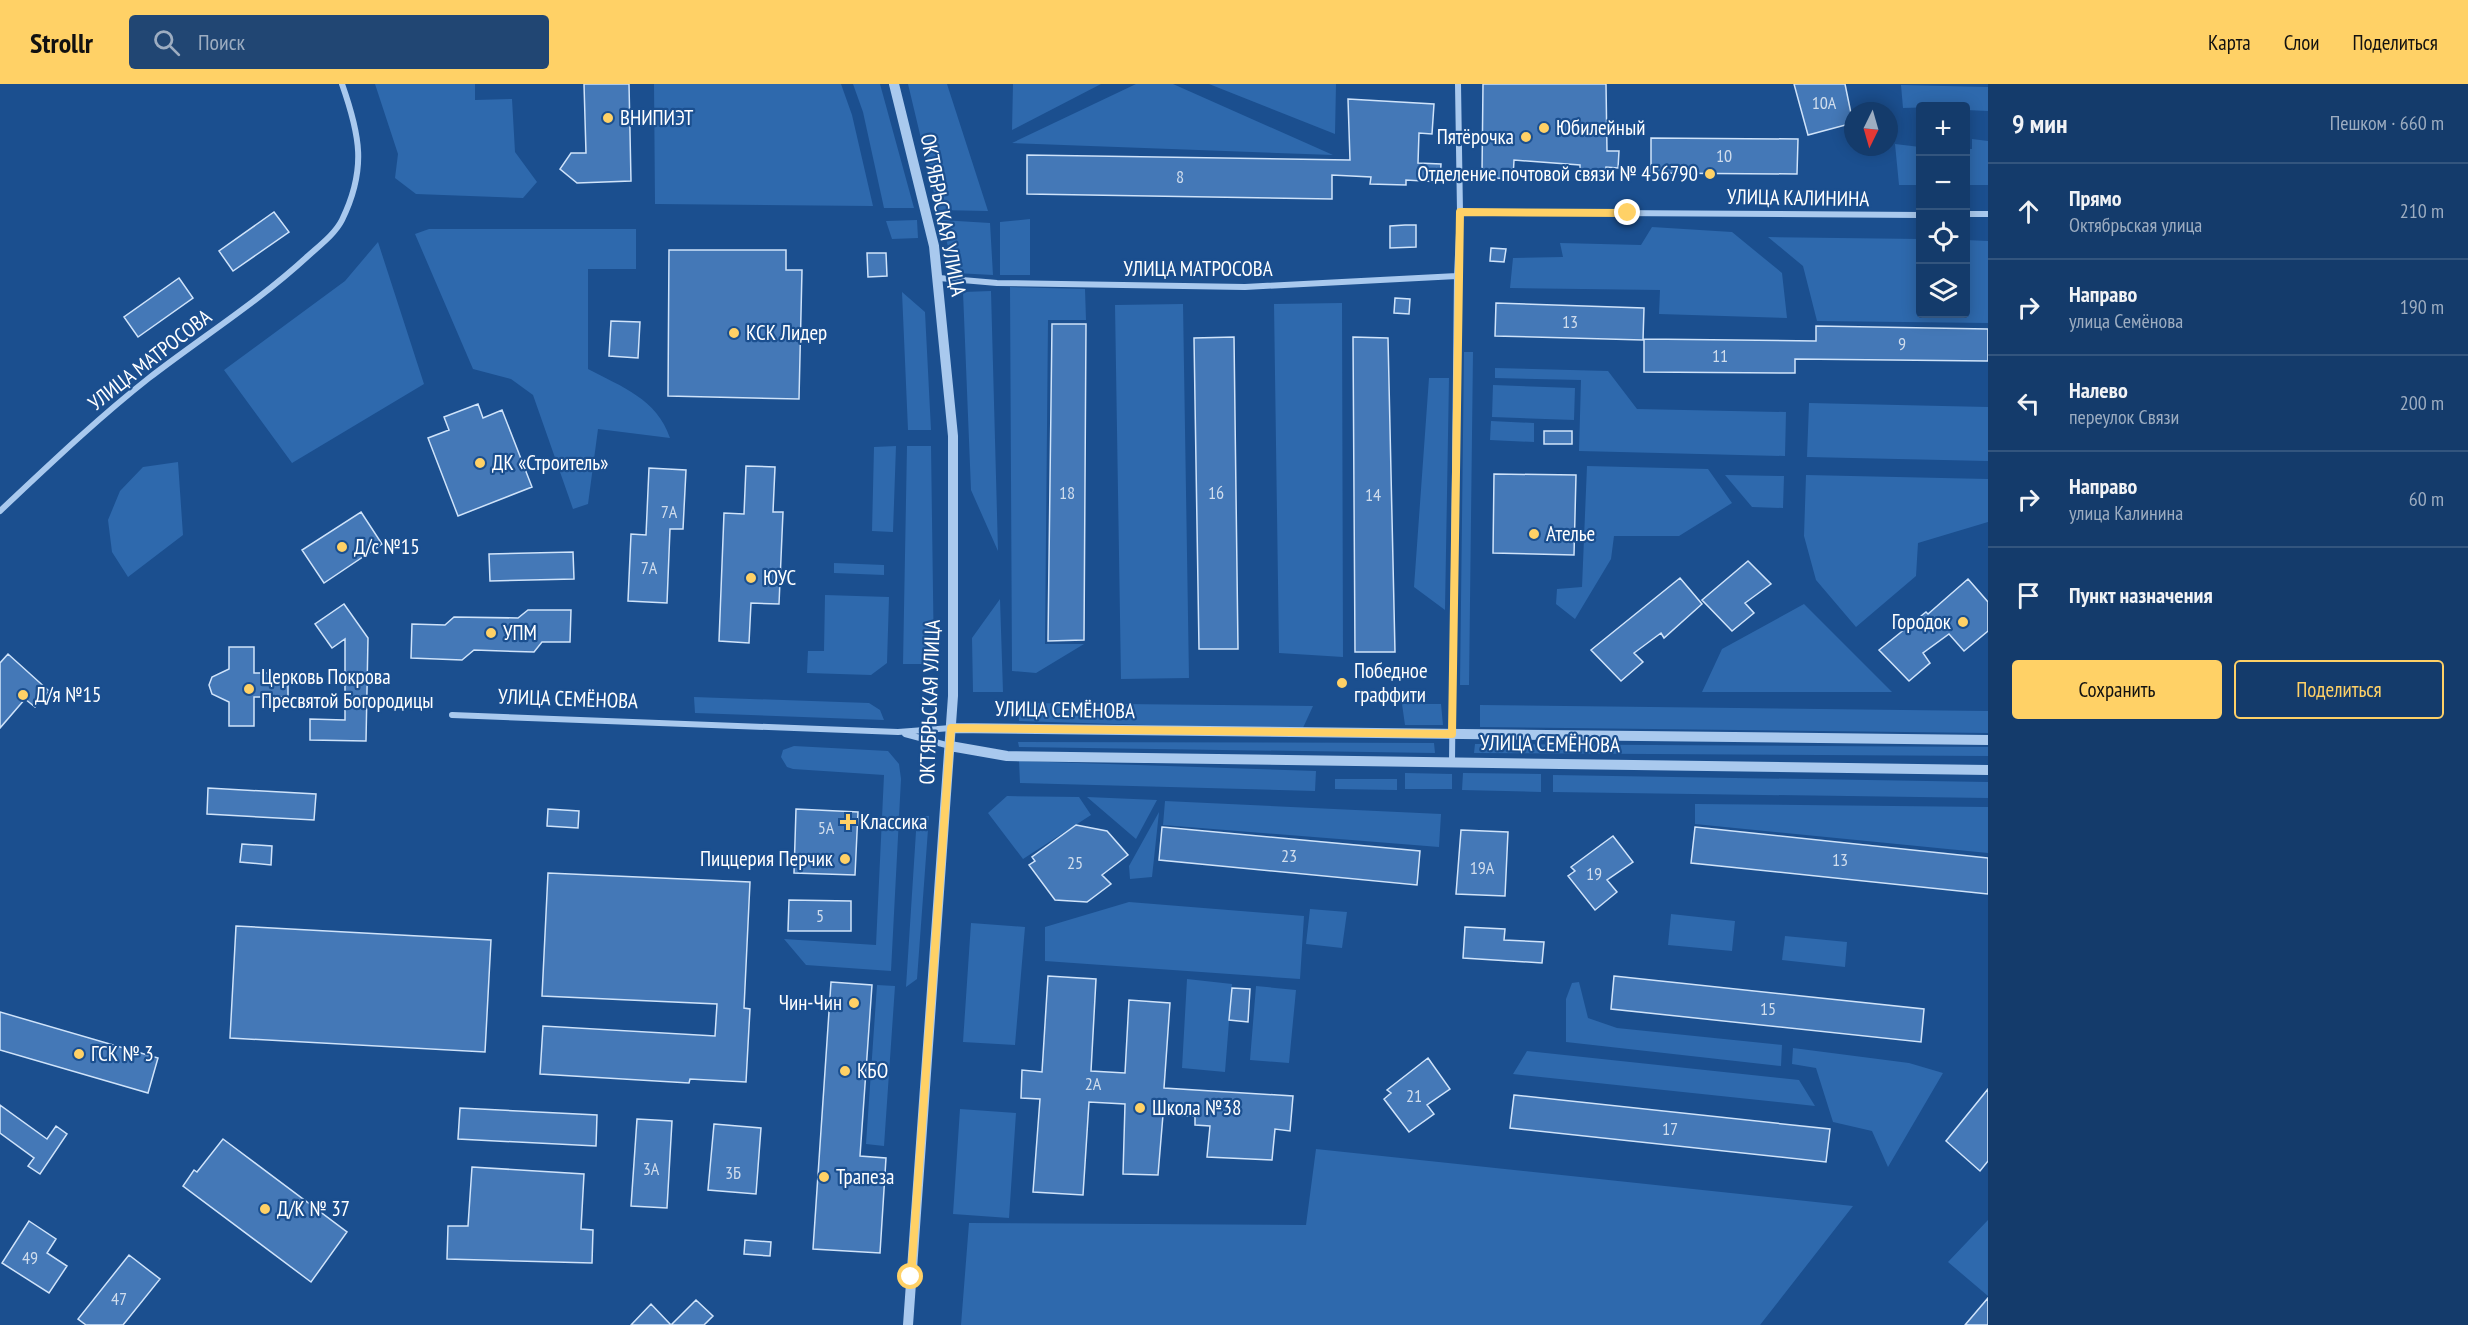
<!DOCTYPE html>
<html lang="ru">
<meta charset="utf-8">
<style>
:root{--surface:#143b6b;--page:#214673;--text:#f1f3f6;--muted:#9dadc1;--line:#33557e;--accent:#ffd166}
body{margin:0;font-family:"PT Sans Narrow",sans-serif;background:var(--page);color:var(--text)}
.controls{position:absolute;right:18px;top:18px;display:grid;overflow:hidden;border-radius:6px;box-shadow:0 3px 15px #0003}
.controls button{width:54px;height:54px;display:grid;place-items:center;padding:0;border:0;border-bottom:2px solid var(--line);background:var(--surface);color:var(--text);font:30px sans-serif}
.compass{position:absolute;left:1844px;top:18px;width:54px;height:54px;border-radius:50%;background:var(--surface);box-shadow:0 3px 15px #0003;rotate:185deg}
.stop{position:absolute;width:18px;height:18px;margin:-14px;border:4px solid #ffd166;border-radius:50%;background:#fff}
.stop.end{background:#ffd166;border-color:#fff;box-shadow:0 2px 6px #0008}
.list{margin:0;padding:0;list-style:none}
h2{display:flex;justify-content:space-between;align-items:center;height:78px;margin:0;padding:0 24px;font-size:26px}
h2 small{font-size:20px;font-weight:400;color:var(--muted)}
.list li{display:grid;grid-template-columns:39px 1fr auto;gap:18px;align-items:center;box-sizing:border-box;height:96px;padding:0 24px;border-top:2px solid var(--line)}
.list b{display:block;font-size:22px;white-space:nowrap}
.list p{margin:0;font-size:20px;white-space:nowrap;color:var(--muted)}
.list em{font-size:20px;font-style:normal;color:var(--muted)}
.actions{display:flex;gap:12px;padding:18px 24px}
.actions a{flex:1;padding:14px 0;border:2px solid var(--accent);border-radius:6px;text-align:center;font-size:21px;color:var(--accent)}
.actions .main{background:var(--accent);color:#111}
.icon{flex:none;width:33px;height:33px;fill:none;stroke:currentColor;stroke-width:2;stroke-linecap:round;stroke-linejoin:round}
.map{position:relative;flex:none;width:1988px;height:1241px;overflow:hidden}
header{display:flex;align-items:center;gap:36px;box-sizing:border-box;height:84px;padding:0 30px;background:var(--accent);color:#111}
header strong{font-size:28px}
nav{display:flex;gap:33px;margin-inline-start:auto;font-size:21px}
.search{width:420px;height:54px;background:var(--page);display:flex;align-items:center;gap:15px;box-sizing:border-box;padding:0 21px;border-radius:6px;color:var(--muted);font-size:22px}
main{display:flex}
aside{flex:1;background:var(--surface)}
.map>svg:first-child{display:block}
.green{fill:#2e69ad}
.building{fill:#4478b7;stroke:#cfe3fa;stroke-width:1.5}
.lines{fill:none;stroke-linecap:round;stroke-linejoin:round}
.minor{stroke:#a9c9ee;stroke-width:6}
.tertiary{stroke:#a9c9ee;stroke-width:10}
.route{stroke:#ffd166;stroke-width:8}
.poi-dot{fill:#ffd166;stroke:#1b4f8f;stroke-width:2}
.labels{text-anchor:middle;stroke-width:4.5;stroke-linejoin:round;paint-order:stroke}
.number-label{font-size:18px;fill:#d0dded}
.poi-label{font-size:21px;fill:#fff;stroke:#1b4f8f;text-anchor:start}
.street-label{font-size:21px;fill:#fff;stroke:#1b4f8f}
</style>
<header>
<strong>Strollr</strong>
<div class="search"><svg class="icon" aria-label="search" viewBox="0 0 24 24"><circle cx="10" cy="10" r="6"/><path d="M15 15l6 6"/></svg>Поиск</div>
<nav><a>Карта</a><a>Слои</a><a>Поделиться</a></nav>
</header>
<main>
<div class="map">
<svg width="1988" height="1241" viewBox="0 0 1988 1241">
<rect width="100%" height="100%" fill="#1b4f8f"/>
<path class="green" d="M 375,0 L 475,0 L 475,16 L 512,15 L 515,68 L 537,98 L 523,114 L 416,110 L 395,94 L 398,70 Z
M 654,0 L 841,0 L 852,31 L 873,122 L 655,120 Z
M 853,0 L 880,0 L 914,124 L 884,124 L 863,28 Z
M 908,0 L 947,0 L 988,127 L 938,126 Z
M 1013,0 L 1101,0 L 1012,46 Z
M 1136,0 L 1173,0 L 1333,71 L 1012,59 Z
M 1209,0 L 1336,0 L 1335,50 Z
M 1901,1 L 1988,3 L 1988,27 L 1966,26 L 1966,22 L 1903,24 Z
M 1972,55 L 1988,57 L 1988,101 L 1966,101 L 1966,65 L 1972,65 Z
M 1895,60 L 1920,63 L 1920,101 L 1899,101 Z
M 1030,135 L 1030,191 L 1000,191 L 1000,138 Z
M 917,136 L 918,154 L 892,155 L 886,137 Z
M 941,136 L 990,139 L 993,191 L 955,189 Z
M 1652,143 L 1732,148 L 1782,189 L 1787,234 L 1659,230 L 1660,206 L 1510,204 L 1513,174 L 1563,173 L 1560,159 L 1641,161 Z
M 429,145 L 636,145 L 636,185 L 588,185 L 588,285 C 622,303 657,315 670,354 L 598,345 L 588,420 L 573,425 L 533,311 L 511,295 L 473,285 L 415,150 Z
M 1768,153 L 1920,155 L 1920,230 L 1966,230 L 1966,156 L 1988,157 L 1988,239 L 1817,237 L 1803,182 Z
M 378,158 L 424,300 L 292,379 L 224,286 L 345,197 Z
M 1010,203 L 1085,205 L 1086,236 L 1048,236 L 1045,560 L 1084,560 L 1036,589 L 1012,587 Z
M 991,207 L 998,467 L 971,406 L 963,208 Z
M 902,208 L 925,228 L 931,346 L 908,346 Z
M 1342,219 L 1343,573 L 1279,569 L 1274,220 Z
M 1183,220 L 1189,594 L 1121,595 L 1115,221 Z
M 1464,268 L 1473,268 L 1469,601 L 1460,601 Z
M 1495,284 L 1608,287 L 1637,325 L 1786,328 L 1785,372 L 1579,367 L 1581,296 L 1495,294 Z
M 1429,294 L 1449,294 L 1445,526 L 1414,503 Z
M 1493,301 L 1575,304 L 1574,336 L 1492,333 Z
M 1809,319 L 1988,323 L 1988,377 L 1807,373 Z
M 1491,337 L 1534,339 L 1534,358 L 1490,356 Z
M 896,362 L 893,448 L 872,447 L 874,363 Z
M 907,362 L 931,362 L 934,580 L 903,580 Z
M 178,378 L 183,451 L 128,493 L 112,468 L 108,436 L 120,407 L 143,383 Z
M 1587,382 L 1708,385 L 1732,419 L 1679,452 L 1614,452 L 1611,475 L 1575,535 L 1556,520 L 1557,505 L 1582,503 Z
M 1725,391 L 1784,392 L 1783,424 L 1752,423 Z
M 1806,391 L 1988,395 L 1988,438 L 1918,459 L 1916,492 L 1856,543 L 1816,496 L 1804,452 Z
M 834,479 L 884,481 L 884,491 L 834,489 Z
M 825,511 L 889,513 L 887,579 L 871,591 L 807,589 L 808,567 L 824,567 Z
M 1000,515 L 1003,608 L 973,608 L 972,554 Z
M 1804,520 L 1892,608 L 1702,608 L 1722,565 Z
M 694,613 L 869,619 L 880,626 L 884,636 L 695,629 Z
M 1019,619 L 1313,622 L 1302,646 L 1019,637 Z
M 1402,620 L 1441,620 L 1443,641 L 1405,641 Z
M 1480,621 L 1988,627 L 1988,649 L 1480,643 Z
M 1018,658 L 1434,659 L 1435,669 L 1019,663 Z
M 1475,660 L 1988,663 L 1988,672 L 1474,669 Z
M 794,662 L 888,667 L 899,680 L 901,695 L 891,887 L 806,881 L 784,855 L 876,861 L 884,691 L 793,685 L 787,683 L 781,673 L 783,666 Z
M 1019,677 L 1316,687 L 1315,707 L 1020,699 Z
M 1405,689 L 1452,690 L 1452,705 L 1405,705 Z
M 1463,689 L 1541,690 L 1541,708 L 1462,706 Z
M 1553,691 L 1988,698 L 1988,714 L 1553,708 Z
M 1335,695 L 1397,695 L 1397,706 L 1335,705 Z
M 1007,712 L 1079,713 L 1091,731 L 1023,775 L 988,729 Z
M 1087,713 L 1157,716 L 1136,755 Z
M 1165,717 L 1441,730 L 1439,763 L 1163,741 Z
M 1695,720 L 1988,723 L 1988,769 L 1695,740 Z
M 1159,728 L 1152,793 L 1130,795 L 1129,782 Z
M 917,732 L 929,732 L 917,895 L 906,903 Z
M 1129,818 L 1304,832 L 1300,895 L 1045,877 L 1045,843 Z
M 1310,825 L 1347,828 L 1342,864 L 1306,860 Z
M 1671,830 L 1735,837 L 1732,867 L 1668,861 Z
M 971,839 L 1025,843 L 1015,961 L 963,958 Z
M 1785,852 L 1847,858 L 1845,883 L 1782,876 Z
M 1187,895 L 1232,900 L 1225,988 L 1182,984 Z
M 1579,898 L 1588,934 L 1617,944 L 1782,961 L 1781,982 L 1566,958 L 1566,915 L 1572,899 Z
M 877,901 L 895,902 L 884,1062 L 866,1060 Z
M 1256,902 L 1296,906 L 1289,979 L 1250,976 Z
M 1793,964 L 1909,979 L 1943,989 L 1888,1083 L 1872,1047 L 1833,1038 L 1816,984 L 1792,980 Z
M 1527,967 L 1799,996 L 1815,1022 L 1513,990 Z
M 960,1025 L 1016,1029 L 1009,1134 L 953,1130 Z
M 1316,1065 L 1853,1122 L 1760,1241 L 961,1241 L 969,1139 L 1306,1141 Z
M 1988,1136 L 1988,1212 L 1948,1178 Z"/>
<path class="building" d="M 584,0 L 629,0 L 631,97 L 577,99 L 560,85 L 571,69 L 586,69 Z
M 1483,0 L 1606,0 L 1607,67 L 1619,67 L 1618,84 L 1606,83 L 1605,90 L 1580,90 L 1580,81 L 1514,76 L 1513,95 L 1492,94 L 1492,89 L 1482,89 Z
M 1794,0 L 1845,0 L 1853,39 L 1808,51 Z
M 1348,15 L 1434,20 L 1432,50 L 1419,49 L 1418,79 L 1441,80 L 1440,98 L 1406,96 L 1406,101 L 1370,100 L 1371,93 L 1332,91 L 1332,115 L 1027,110 L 1027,71 L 1350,76 Z
M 1651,54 L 1798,55 L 1797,90 L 1651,89 Z
M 274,128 L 289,148 L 233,187 L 219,167 Z
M 1405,141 L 1416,141 L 1416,163 L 1390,164 L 1390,142 Z
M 1491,164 L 1506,165 L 1504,178 L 1490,177 Z
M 669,166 L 786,166 L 786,186 L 802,186 L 799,315 L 668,312 Z
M 867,169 L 886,169 L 887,192 L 868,193 Z
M 179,194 L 193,214 L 138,253 L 124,233 Z
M 1395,214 L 1410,215 L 1409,230 L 1394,229 Z
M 1496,219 L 1644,224 L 1643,256 L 1495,252 Z
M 611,237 L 640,238 L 638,274 L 609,272 Z
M 1052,240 L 1086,240 L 1084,556 L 1048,557 Z
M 1816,242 L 1988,245 L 1988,277 L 1795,275 L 1795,289 L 1644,288 L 1644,255 L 1816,257 Z
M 1234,253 L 1238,565 L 1199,565 L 1194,254 Z
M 1353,253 L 1388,254 L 1395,568 L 1355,568 Z
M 478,320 L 483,334 L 502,326 L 532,403 L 458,432 L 428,354 L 449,346 L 444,333 Z
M 1544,347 L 1572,347 L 1572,360 L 1544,360 Z
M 746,382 L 775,383 L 773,428 L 783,428 L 779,520 L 751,519 L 749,559 L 719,557 L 724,429 L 744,430 Z
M 649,384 L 686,386 L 683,445 L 670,445 L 667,519 L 628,517 L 631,450 L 646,451 Z
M 1494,390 L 1576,391 L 1574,471 L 1493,469 Z
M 361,428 L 382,460 L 324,499 L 302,466 Z
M 573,468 L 574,495 L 490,497 L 489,470 Z
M 1748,477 L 1771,500 L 1745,519 L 1754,529 L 1732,547 L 1702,516 Z
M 1680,494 L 1702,520 L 1664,554 L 1661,549 L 1634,569 L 1643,578 L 1621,597 L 1591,566 Z
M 1968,495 L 1988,518 L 1988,547 L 1964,567 L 1949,550 L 1923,569 L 1930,579 L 1909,597 L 1879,566 L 1926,528 L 1928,530 Z
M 344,520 L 368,554 L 366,657 L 310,656 L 310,635 L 345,636 L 345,555 L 332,564 L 315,540 Z
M 528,526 L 571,526 L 570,558 L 542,558 L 534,568 L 474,566 L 462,576 L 411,574 L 412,540 L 445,541 L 454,533 L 518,534 Z
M 229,563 L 254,563 L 254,589 L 288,589 L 288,613 L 254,613 L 254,642 L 229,642 L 229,618 L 212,610 L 209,601 L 212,593 L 229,585 Z
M 8,570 L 49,607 L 35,623 L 25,615 L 0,644 L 0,579 Z
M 208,704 L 316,710 L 314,736 L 207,730 Z
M 548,725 L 579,727 L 578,744 L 547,742 Z
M 796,725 L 858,728 L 855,791 L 794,789 Z
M 1076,741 L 1107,747 L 1128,771 L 1102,791 L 1111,800 L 1087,818 L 1055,816 L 1029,781 L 1035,777 L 1032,773 Z
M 1162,743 L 1420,767 L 1417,801 L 1159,776 Z
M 1695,743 L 1988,774 L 1988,810 L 1691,779 Z
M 1461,746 L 1508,748 L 1505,812 L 1456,810 Z
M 1613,752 L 1633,778 L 1607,796 L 1617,808 L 1595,826 L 1568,792 L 1575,787 L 1571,783 Z
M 242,760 L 272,762 L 271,781 L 240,778 Z
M 548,789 L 750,798 L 744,924 L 750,925 L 746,998 L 690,995 L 689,999 L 540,990 L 543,942 L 715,952 L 717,920 L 542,912 Z
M 789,816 L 851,817 L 851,847 L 788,847 Z
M 236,842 L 491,856 L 485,968 L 230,954 Z
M 1465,843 L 1505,845 L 1504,856 L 1544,858 L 1542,879 L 1463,874 Z
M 1048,892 L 1096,895 L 1091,987 L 1125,989 L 1129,916 L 1170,919 L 1164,1004 L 1293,1012 L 1290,1047 L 1275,1045 L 1272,1076 L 1207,1073 L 1210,1042 L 1195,1041 L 1195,1032 L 1163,1031 L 1158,1091 L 1123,1090 L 1125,1020 L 1089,1018 L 1083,1111 L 1033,1108 L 1040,1015 L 1021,1014 L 1022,986 L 1042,988 Z
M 1614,892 L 1924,925 L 1921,958 L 1611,925 Z
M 831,898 L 872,901 L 860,1072 L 886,1074 L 880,1169 L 813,1165 Z
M 1232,904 L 1250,905 L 1248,938 L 1229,936 Z
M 0,928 L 158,974 L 148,1009 L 0,966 Z
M 1428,974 L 1450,1005 L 1427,1021 L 1434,1030 L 1409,1048 L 1384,1015 L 1391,1009 L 1387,1006 Z
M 1988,1005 L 1988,1077 L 1980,1087 L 1946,1057 Z
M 1514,1011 L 1830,1045 L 1826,1078 L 1510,1044 Z
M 0,1021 L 47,1055 L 56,1042 L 67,1050 L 40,1090 L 28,1082 L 34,1074 L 0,1049 Z
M 460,1024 L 597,1031 L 596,1062 L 458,1055 Z
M 637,1035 L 672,1037 L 667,1124 L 631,1122 Z
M 714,1040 L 761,1044 L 756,1110 L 708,1106 Z
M 223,1055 L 347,1148 L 311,1198 L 183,1102 L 194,1086 L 197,1088 Z
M 472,1083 L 584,1090 L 581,1145 L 593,1146 L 592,1179 L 447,1175 L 448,1142 L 468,1142 Z
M 29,1137 L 56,1155 L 47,1169 L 67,1182 L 49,1209 L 2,1179 Z
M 745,1156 L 771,1158 L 770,1172 L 744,1170 Z
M 129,1171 L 160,1195 L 123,1241 L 86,1241 L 78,1235 Z
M 1988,1214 L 1988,1241 L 1965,1241 Z
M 696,1216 L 713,1232 L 704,1241 L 631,1241 L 651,1220 L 671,1241 Z"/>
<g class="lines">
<path class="minor" d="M 1460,128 L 1920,131
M 1966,130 L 1988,130
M 939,194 L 997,199 L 1245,203 L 1457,192
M 0,427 C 49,381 97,335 149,294 C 202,253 258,218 308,172 C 319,162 335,150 342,136 C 367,85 360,51 342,0
M 452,631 L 898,648 L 951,644
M 905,650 L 950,662
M 1452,678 L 1457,192 L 1460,128 L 1458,0"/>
<path class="tertiary" d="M 894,0 L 934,162 L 953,352 L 953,612 L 908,1241
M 951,644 L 1988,656
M 950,662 L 1007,672 L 1988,686"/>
</g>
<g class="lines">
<path class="route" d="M 911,1193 L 951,644 L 1452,650 L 1460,128 L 1628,129"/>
</g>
<g class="poi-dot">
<circle cx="608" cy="34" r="6"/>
<circle cx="1544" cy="44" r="6"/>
<circle cx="1526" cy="53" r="6"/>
<circle cx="1710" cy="90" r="6"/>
<circle cx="734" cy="249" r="6"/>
<circle cx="480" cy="379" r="6"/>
<circle cx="1534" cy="450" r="6"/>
<circle cx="342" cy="463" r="6"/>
<circle cx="751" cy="494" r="6"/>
<circle cx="1963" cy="538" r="6"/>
<circle cx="491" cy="549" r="6"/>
<circle cx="1342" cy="599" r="6"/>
<circle cx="249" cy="605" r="6"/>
<circle cx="23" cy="611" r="6"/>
<path d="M845 729h6v6h6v6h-6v6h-6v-6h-6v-6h6z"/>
<circle cx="845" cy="775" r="6"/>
<circle cx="854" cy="919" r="6"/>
<circle cx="79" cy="970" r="6"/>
<circle cx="845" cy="987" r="6"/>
<circle cx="1140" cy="1024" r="6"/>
<circle cx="824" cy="1093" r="6"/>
<circle cx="265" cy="1125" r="6"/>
</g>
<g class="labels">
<g class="number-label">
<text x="1824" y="25">10А</text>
<text x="1724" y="78">10</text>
<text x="1180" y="99">8</text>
<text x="1570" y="244">13</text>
<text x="1902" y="266">9</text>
<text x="1720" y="278">11</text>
<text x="1067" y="415">18</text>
<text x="1216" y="415">16</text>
<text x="1373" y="417">14</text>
<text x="669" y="434">7А</text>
<text x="649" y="490">7А</text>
<text x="826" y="750">5А</text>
<text x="1289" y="778">23</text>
<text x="1840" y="782">13</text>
<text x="1075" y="785">25</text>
<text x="1482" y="790">19А</text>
<text x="1594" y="796">19</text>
<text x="820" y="838">5</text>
<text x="1768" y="931">15</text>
<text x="1093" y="1006">2А</text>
<text x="1414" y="1018">21</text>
<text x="1670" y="1051">17</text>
<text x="651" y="1091">3А</text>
<text x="733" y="1095">3Б</text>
<text x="30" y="1180">49</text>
<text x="119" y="1221">47</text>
</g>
<g class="poi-label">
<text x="620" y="41">ВНИПИЭТ</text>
<text x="1556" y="51">Юбилейный</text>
<text x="1514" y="60" text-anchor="end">Пятёрочка</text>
<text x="1698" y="97" text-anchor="end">Отделение почтовой связи № 456790</text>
<text x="746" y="256">КСК Лидер</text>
<text x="492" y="386">ДК «Строитель»</text>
<text x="1546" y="457">Ателье</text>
<text x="354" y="470">Д/с №15</text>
<text x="763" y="501">ЮУС</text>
<text x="1951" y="545" text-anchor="end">Городок</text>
<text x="503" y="556">УПМ</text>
<text x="1354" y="594">Победное<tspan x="1354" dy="24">граффити</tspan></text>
<text x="261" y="600">Церковь Покрова<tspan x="261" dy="24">Пресвятой Богородицы</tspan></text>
<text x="35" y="618">Д/я №15</text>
<text x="860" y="745">Классика</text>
<text x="833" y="782" text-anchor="end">Пиццерия Перчик</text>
<text x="842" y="926" text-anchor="end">Чин-Чин</text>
<text x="91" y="977">ГСК № 3</text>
<text x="857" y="994">КБО</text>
<text x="1152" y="1031">Школа №38</text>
<text x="836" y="1100">Трапеза</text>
<text x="277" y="1132">Д/К № 37</text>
</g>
<g class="street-label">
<text transform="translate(1798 114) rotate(1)" y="7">УЛИЦА КАЛИНИНА</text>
<text transform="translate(943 131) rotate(79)" y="7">ОКТЯБРЬСКАЯ УЛИЦА</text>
<text x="1198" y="192">УЛИЦА МАТРОСОВА</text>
<text transform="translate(150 276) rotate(-38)" y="7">УЛИЦА МАТРОСОВА</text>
<text transform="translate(568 615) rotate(2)" y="7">УЛИЦА СЕМЁНОВА</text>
<text transform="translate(930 618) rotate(-88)" y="7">ОКТЯБРЬСКАЯ УЛИЦА</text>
<text transform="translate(1065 626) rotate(1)" y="7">УЛИЦА СЕМЁНОВА</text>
<text transform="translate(1550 660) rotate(1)" y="7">УЛИЦА СЕМЁНОВА</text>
</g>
</g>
</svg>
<div class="controls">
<button>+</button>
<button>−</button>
<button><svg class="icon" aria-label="locate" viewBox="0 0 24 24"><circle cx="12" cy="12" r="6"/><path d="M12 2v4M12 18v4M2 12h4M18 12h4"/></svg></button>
<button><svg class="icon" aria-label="layers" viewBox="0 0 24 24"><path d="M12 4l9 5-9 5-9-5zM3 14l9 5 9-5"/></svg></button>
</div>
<svg class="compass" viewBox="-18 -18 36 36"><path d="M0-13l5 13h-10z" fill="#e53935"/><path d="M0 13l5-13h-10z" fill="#9dadc1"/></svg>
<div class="stop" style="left:911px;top:1193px"></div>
<div class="stop end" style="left:1628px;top:129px"></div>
</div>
<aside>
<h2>9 мин<small>Пешком · 660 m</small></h2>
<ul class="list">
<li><svg class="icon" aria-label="ahead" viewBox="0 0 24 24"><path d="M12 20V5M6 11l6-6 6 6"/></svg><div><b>Прямо</b><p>Октябрьская улица</p></div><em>210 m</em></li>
<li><svg class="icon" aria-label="right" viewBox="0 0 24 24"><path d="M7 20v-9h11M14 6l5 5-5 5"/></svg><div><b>Направо</b><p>улица Семёнова</p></div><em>190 m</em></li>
<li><svg class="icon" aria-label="left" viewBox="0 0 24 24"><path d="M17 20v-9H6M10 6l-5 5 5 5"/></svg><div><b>Налево</b><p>переулок Связи</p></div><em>200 m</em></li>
<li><svg class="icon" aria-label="right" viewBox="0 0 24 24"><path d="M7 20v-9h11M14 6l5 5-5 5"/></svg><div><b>Направо</b><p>улица Калинина</p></div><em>60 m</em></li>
<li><svg class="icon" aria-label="arrive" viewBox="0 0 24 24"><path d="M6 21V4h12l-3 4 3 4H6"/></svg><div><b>Пункт назначения</b></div></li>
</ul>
<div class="actions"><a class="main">Сохранить</a><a>Поделиться</a></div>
</aside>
</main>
